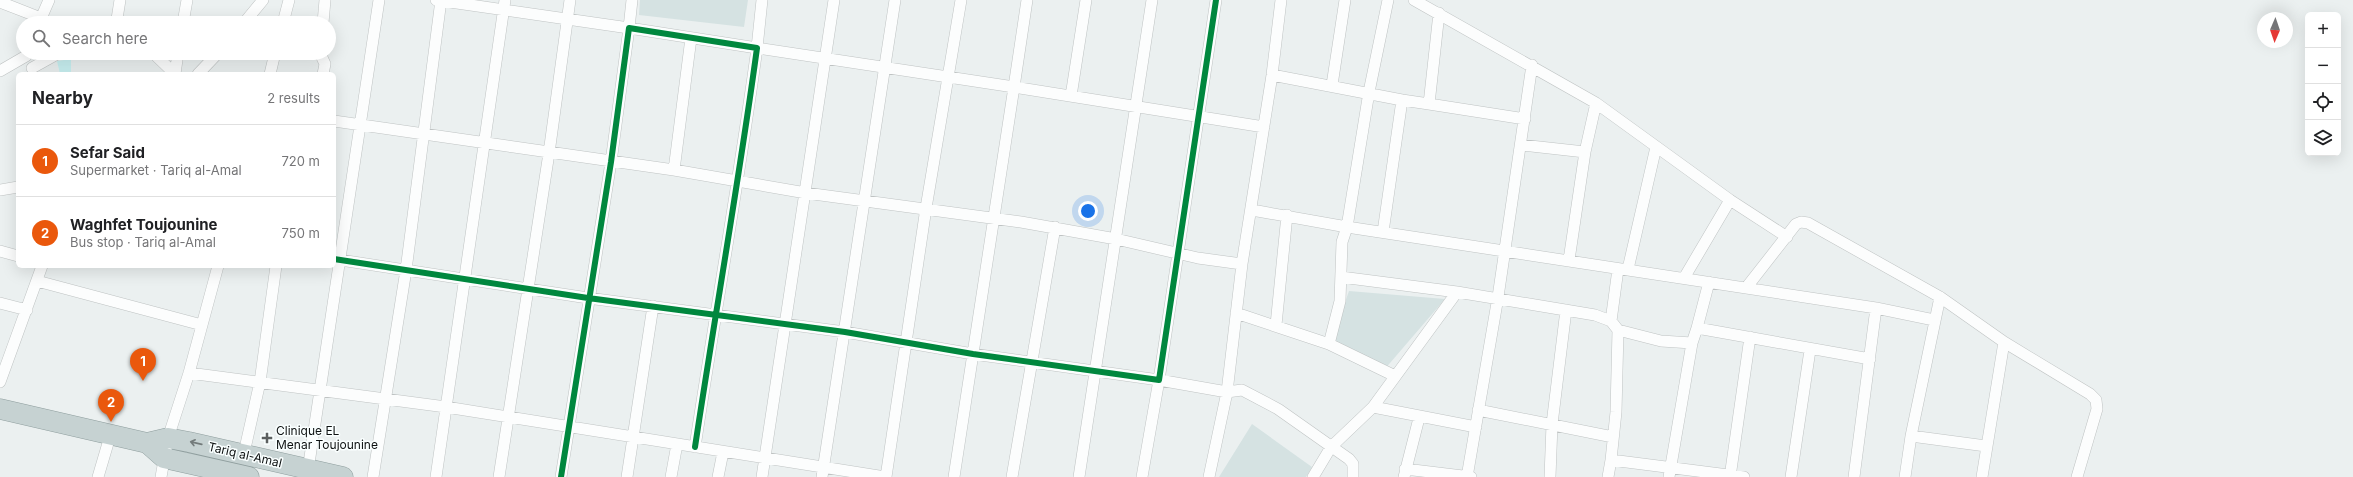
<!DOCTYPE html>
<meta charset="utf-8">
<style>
:root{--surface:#fff;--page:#f6f6f6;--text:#202124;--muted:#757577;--line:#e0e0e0;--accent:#ea580c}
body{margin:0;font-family:Inter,sans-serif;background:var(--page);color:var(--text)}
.controls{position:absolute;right:12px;top:12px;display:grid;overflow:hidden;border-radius:6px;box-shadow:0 4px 16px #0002}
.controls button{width:36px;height:36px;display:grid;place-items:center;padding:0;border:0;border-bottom:1px solid var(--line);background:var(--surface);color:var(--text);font:20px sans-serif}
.compass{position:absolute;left:2257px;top:12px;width:36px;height:36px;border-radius:50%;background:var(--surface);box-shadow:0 4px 16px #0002;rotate:182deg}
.you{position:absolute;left:1088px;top:211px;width:14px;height:14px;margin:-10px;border:3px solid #fff;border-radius:50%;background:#1a73e8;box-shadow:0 0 0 6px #1a73e833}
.badge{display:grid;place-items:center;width:26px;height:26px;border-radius:50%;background:var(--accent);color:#fff;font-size:13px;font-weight:700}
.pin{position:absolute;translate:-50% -33px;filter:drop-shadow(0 1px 2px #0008)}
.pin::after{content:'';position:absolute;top:21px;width:14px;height:12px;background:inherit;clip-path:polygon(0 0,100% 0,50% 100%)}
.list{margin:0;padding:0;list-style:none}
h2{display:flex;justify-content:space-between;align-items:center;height:52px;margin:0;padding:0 16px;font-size:17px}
h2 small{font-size:13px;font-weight:400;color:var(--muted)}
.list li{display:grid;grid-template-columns:26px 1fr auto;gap:12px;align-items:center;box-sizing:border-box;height:72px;padding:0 16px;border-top:1px solid var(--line)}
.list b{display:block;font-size:15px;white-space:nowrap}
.list p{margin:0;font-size:13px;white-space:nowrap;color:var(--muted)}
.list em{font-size:13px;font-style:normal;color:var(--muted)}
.icon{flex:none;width:22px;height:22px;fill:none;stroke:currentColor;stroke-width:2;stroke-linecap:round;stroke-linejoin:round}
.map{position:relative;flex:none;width:2353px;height:477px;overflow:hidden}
.search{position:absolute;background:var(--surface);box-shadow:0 4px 16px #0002;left:16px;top:16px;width:320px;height:44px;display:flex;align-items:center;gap:10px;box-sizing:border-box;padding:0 14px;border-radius:22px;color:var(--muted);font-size:15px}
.panel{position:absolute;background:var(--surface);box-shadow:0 4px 16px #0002;left:16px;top:72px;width:320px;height:196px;border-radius:6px}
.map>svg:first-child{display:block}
.built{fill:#d5e2e2}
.green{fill:#c9f1f2}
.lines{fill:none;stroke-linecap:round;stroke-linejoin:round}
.street-casing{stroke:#bfc3c3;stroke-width:12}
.highway-casing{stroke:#8f9e9e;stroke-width:21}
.street{stroke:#fcfdfd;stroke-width:11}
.highway{stroke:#c6d2d2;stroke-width:20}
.cycleway-casing{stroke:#faffff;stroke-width:8}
.cycleway{stroke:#00873e;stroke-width:6}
.oneway{stroke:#737b7b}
.poi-dot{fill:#5b5f5f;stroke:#faffff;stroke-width:1.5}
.labels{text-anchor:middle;stroke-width:3;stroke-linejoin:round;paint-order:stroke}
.poi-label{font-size:12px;fill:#0d1111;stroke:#faffff;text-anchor:start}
.street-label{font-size:12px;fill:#0d1111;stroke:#faffff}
</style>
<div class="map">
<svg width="2353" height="477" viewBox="0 0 2353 477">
<rect width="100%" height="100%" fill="#ebf0f0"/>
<path class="built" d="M 640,0 L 748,0 L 744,27 L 639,15 Z
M 1349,291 L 1445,299 L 1384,370 L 1331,342 Z
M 1252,424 L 1312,467 L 1306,477 L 1219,477 Z"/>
<path class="green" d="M 71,59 L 71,74 L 60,74 L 57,61 Z"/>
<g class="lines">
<defs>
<path id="street" d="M 436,0 L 629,28 L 632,0
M 762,0 L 757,48 L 1014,87 L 954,477
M 1027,0 L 1014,87 L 1264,127
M 1414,0 L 1596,103 L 1730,200 L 1787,237
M 0,2 L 41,18
M 117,19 L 120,0
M 39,23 L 49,0
M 183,23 L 187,0
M 244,23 L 263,0
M 283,23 L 289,0
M 323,23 L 325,0
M 153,53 L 175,74
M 320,53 L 325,64 L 323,74
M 32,68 L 59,53
M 0,71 L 26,56
M 175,74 L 178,53
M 198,74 L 218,53
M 270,74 L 275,53
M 1272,75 L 1402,100 L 1383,232
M 1332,85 L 1345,0
M 1071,96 L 1086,0
M 1402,100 L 1429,104 L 1439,13
M 1429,104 L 1525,119
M 334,121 L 674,170 L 806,193 L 1021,222 L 1116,239 L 1198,258 L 1242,264
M 1522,145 L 1585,152
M 674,170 L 691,38
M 0,190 L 18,187
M 1252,210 L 1347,227 L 1369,92 L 1388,0
M 0,251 L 18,256
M 334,259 L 588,298 L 845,332 L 973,354 L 1159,380 L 1216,0
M 1569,260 L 1585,152 L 1596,103
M 1628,269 L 1656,147
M 1341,277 L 1457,292
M 1684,278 L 1730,200
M 37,281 L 202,325
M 1746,288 L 1796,224 L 1801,222 L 1808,223 L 1940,297 L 2004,342 L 2090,394 L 2096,400 L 2097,409 L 2077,477
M 0,303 L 27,310
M 1876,308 L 1934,320
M 1236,313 L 1329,344 L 1395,376
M 1611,321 L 1618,269
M 1276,325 L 1287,215
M 1697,328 L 1709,282
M 1329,344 L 1340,301 L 1342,242 L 1347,227 L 1876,308 L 1854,477
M 189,373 L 446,407 L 885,477
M 0,382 L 42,266
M 1373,407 L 1476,427
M 1478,410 L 1613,437
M 1911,436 L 1986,446
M 244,453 L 260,382 L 276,266
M 1611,460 L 1616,412 L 1618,330
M 1405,469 L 1471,477
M 308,470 L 379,0
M 98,477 L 111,433
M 161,477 L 168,438 L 189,373 L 218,266
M 373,477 L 406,270 L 441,0
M 436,477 L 505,0
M 499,477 L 549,153 L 570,0
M 561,477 L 611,162 L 629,28 L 757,48 C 739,181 715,314 695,447
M 627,477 L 653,306
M 671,477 L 677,444
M 718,477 L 723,452
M 762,477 L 834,0
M 822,477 L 895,0
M 886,477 L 926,208 L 961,0
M 1012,477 L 1055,227
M 1079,477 L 1152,0
M 1142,477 L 1159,380 L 1227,392 L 1242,390 L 1278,409 L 1349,459 L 1353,464 L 1353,477
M 1209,477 L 1227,392 L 1242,264 L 1272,75 L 1281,0
M 1313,477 L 1331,447 L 1373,407 L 1457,292 L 1595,315 L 1611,321 L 1618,330 L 1661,341 L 1692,343 L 1697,328 L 1870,359
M 1404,477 L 1419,418
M 1467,477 L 1498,297 L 1532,65
M 1550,477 L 1552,424 L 1566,310
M 1608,477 L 1611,460 L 1744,477
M 1669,477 L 1692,343
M 1730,477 L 1750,337
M 1791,477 L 1810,350
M 1905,477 L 1911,436 L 1940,297
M 1982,477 L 2004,342"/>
<path id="highway" d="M 0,409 L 147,443 L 168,438 L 189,442 L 343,477
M 147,443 L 164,458 L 249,477"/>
</defs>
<use href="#street" class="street-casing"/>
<use href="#highway" class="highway-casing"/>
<use href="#street" class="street"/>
<use href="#highway" class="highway"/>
<defs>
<path id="cycleway" d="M 334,259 L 588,298 L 845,332 L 973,354 L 1159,380 L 1216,0
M 561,477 L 611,162 L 629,28 L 757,48 C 739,181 715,314 695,447"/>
</defs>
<use href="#cycleway" class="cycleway-casing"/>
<use href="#cycleway" class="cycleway"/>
</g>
<defs><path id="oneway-shaft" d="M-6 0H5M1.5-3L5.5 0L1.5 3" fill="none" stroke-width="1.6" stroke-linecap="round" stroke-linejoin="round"/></defs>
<use class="oneway" href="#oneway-shaft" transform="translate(196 443) rotate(-167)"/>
<path class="poi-dot" d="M265 432h4v4h4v4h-4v4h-4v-4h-4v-4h4z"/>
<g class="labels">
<g class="poi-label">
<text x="276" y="435">Clinique EL<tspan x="276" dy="14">Menar Toujounine</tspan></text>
</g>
<g class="street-label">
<text transform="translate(245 455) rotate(13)" y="4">Tariq al-Amal</text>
</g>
</g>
</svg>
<div class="controls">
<button>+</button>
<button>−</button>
<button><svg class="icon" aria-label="locate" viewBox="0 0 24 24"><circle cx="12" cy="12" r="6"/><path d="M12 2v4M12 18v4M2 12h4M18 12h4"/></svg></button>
<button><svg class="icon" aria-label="layers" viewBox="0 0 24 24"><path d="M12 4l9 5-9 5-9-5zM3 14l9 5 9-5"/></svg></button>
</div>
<svg class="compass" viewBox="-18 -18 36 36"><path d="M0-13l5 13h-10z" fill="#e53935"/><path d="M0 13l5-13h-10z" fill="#757577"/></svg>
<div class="you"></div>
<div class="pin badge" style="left:143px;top:381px">1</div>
<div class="pin badge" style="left:111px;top:422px">2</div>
<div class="search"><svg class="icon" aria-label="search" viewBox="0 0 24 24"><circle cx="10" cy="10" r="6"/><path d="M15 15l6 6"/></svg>Search here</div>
<section class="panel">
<h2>Nearby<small>2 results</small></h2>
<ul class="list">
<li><span class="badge">1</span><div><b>Sefar Said</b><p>Supermarket · Tariq al-Amal</p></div><em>720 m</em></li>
<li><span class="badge">2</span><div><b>Waghfet Toujounine</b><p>Bus stop · Tariq al-Amal</p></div><em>750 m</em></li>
</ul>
</section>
</div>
